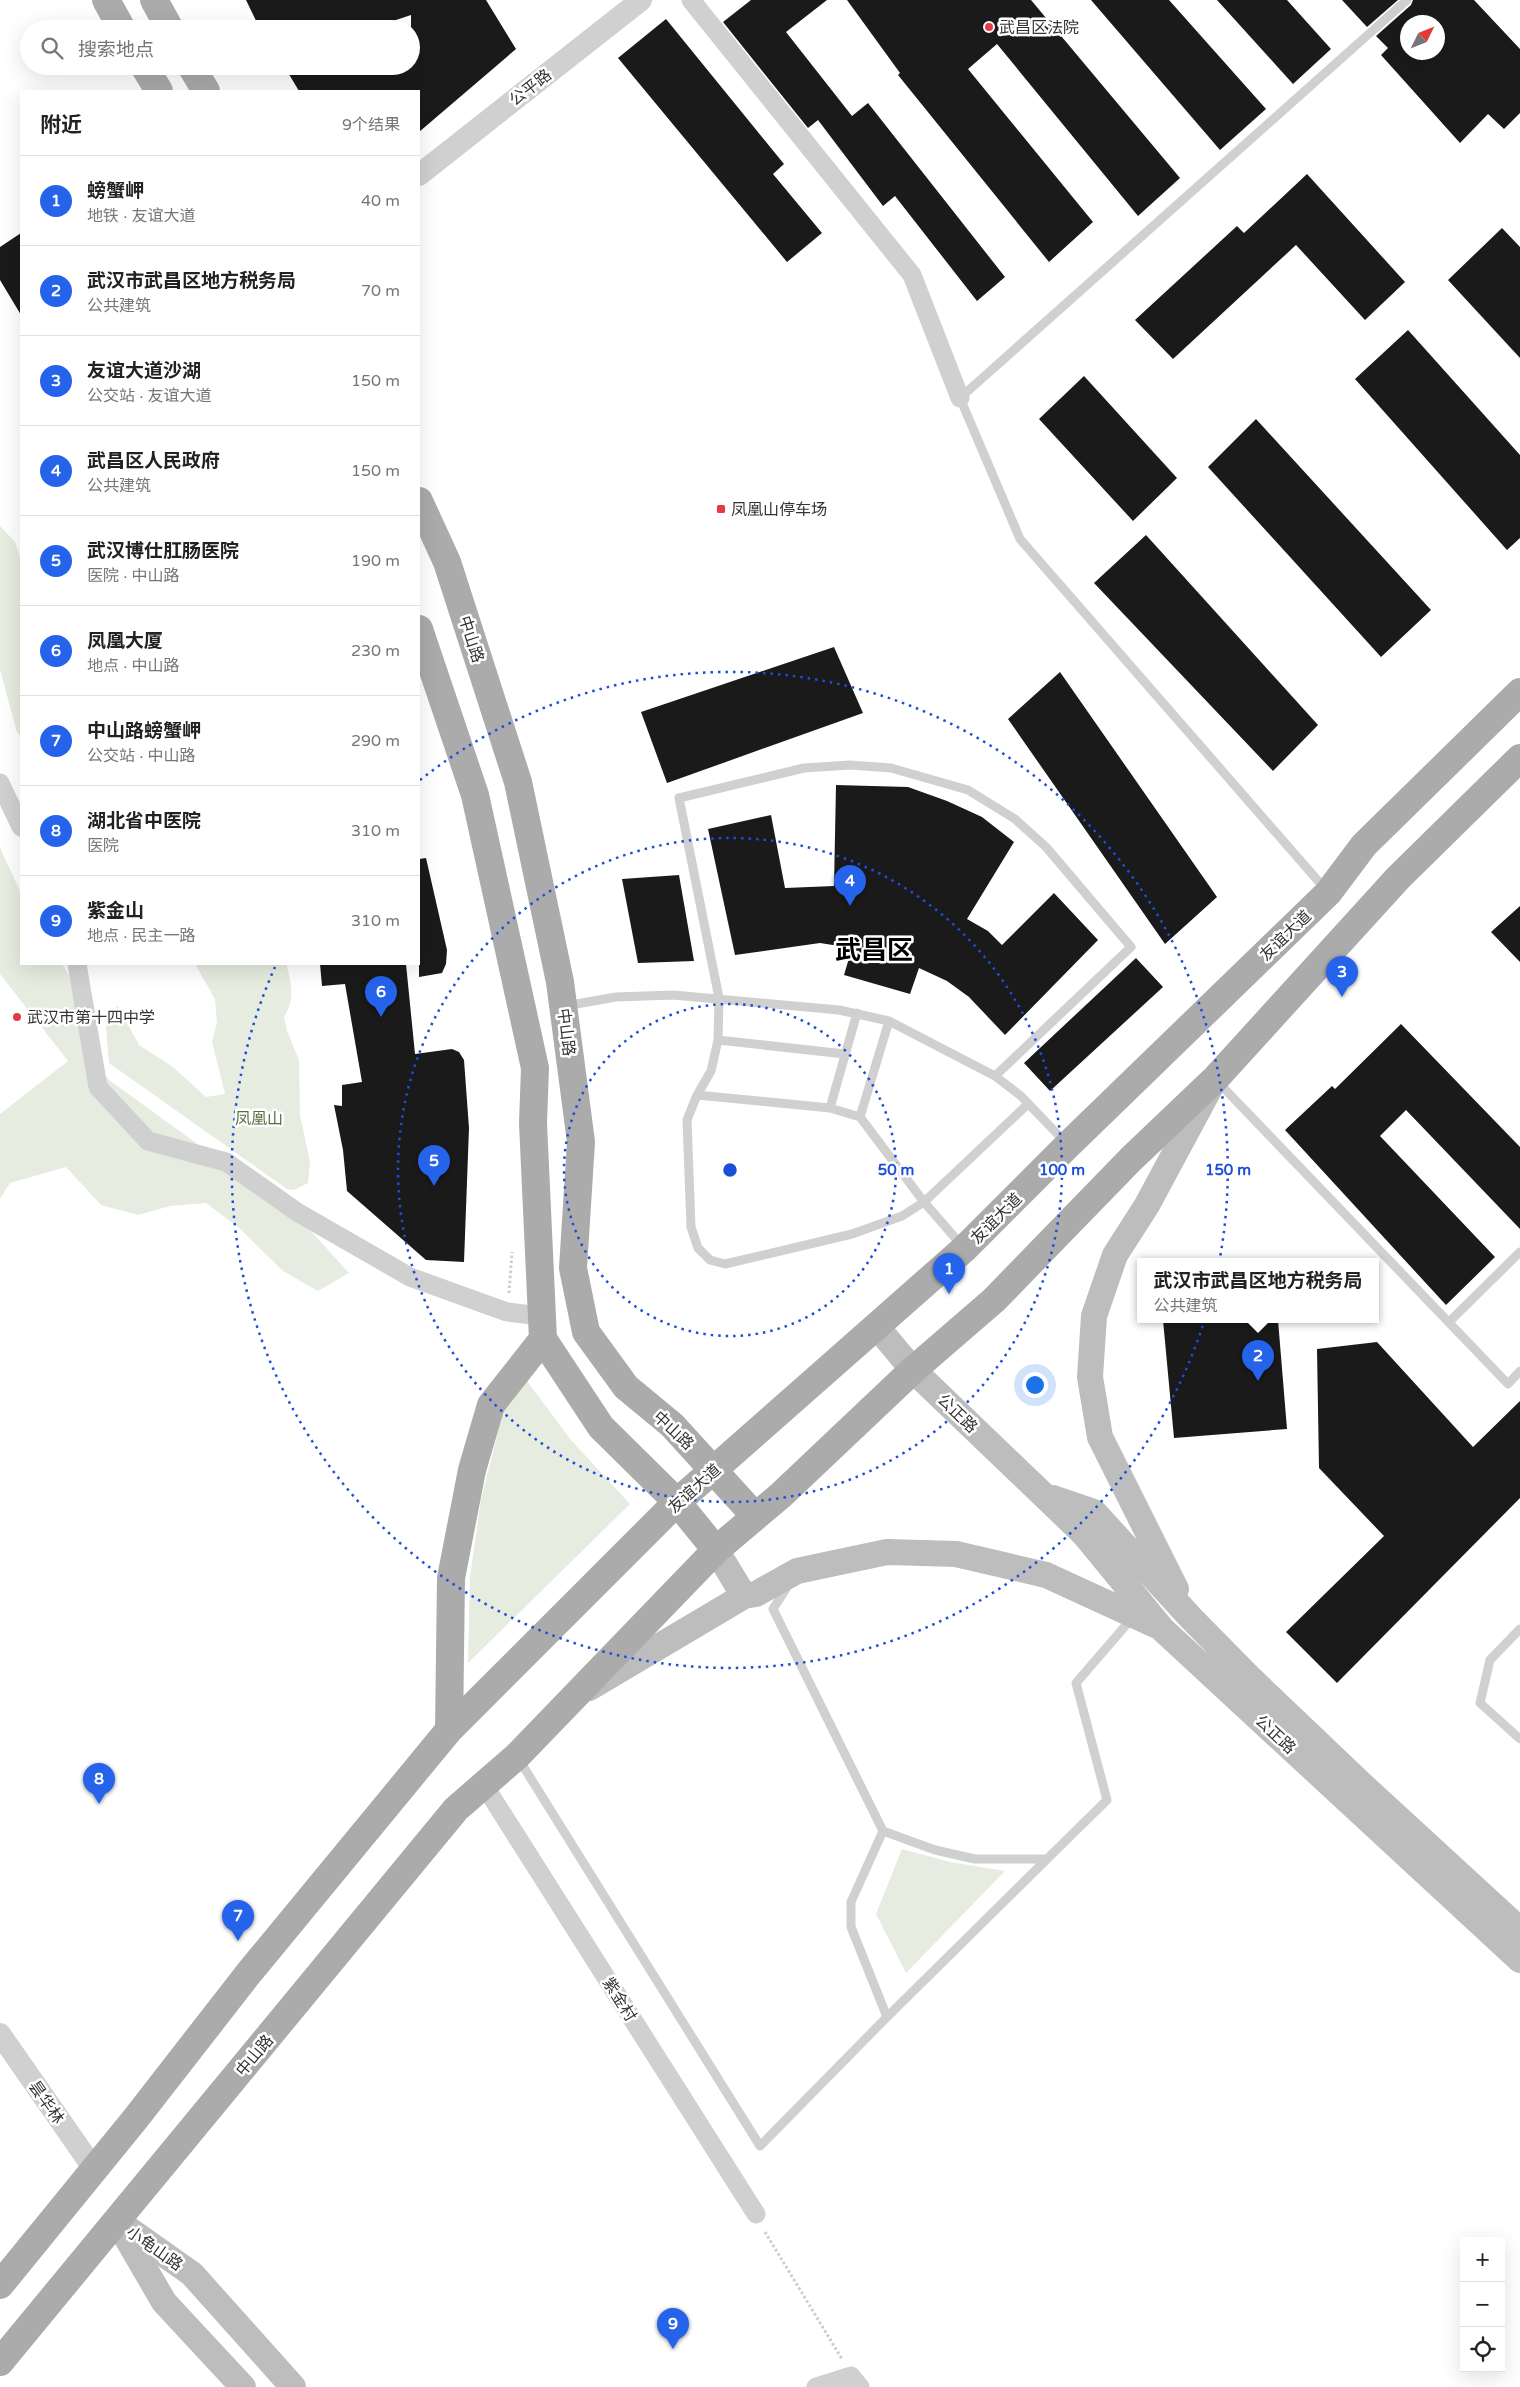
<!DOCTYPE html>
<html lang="zh">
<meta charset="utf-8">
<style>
:root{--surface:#fff;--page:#f6f6f6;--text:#222;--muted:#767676;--line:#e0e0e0;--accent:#2563eb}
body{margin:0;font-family:"Varela Round","Noto Sans SC",sans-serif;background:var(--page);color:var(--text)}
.controls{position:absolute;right:15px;bottom:15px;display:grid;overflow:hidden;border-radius:0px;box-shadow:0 5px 20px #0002}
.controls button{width:45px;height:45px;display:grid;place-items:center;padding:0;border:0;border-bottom:1px solid var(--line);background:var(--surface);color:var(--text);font:25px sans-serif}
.compass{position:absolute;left:1400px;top:15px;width:45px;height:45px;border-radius:50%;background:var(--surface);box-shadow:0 5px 20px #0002;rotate:47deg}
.you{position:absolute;left:1034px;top:1384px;width:18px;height:18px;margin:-12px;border:4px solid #fff;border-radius:50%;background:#1a73e8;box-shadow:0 0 0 8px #1a73e833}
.badge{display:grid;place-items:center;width:32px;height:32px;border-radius:50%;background:var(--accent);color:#fff;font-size:16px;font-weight:700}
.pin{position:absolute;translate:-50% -41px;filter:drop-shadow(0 1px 2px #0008)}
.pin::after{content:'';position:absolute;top:26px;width:18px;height:15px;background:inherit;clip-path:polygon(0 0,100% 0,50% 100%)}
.popup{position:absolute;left:1137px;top:1258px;width:242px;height:65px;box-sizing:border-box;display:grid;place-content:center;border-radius:0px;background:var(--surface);filter:drop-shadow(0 1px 4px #0005);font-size:16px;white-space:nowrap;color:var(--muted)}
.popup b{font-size:19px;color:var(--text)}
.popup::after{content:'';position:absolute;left:50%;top:100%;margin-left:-10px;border:10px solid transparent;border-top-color:var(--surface)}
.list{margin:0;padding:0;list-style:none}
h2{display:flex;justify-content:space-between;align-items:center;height:65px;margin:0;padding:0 20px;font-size:21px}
h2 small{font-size:16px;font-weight:400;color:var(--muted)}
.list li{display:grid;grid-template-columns:32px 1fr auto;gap:15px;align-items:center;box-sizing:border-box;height:90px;padding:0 20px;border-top:1px solid var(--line)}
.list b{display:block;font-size:19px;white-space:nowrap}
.list p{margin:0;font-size:16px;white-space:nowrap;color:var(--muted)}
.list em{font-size:16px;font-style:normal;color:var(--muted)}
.icon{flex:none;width:28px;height:28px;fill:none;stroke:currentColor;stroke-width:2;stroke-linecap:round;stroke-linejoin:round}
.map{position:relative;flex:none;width:1520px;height:2387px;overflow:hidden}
.search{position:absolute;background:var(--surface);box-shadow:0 5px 20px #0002;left:20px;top:20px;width:400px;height:55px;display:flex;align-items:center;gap:12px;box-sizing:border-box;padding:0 18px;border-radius:28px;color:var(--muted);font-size:19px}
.panel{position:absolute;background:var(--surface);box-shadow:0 5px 20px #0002;left:20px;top:90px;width:400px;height:875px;border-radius:0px}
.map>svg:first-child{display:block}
.green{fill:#e6ecdf}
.building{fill:#1a1a1a;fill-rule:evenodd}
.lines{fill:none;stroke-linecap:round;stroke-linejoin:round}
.path{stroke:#cdcdcd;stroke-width:3;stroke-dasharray:2.5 2.5;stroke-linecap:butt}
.service{stroke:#d0d0d0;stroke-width:9}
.minor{stroke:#d0d0d0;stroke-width:19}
.tertiary{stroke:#d0d0d0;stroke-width:22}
.secondary{stroke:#bdbdbd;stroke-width:26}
.primary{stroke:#ababab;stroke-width:28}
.ring{fill:none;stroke:#1d4ed8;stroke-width:2.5;stroke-dasharray:2.5 5}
.poi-dot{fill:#e63946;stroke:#fff;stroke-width:2}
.labels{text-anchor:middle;stroke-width:5;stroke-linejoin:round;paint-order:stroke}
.poi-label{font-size:16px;fill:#333;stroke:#fff;text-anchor:start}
.street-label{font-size:16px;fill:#333;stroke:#fff}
.park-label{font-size:16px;fill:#56703f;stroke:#fff}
.town-label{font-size:26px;font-weight:bold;fill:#000;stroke:#fff}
.centre{fill:#1d4ed8;stroke:#fff;stroke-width:2.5}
.ring-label{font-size:15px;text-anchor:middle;font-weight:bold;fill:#1d4ed8;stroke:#fff;stroke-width:5;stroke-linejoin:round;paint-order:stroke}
</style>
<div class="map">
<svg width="1520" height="2387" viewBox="0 0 1520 2387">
<rect width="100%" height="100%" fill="#fff"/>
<path class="green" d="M 0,526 L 15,542 L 21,560 L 21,737 L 17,732 L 0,670 Z
M 0,848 L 21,893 L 21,964 L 62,964 L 70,977 L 84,1046 L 109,1080 L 298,1217 L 349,1273 L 318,1291 L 283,1271 L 238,1227 L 206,1203 L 170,1206 L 138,1215 L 101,1205 L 66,1167 L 10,1183 L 0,1199 L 0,1114 L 68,1061 L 0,974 Z
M 195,964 L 286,964 C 292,983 295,999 284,1017 L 287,1031 L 299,1060 L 300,1115 L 310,1162 L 308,1183 L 294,1190 L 287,1189 L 109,1063 L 105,1016 L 118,1006 L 139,1045 L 173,1067 L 206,1097 L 225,1094 L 212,1042 L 217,1023 L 215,999 Z
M 527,1381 L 571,1440 L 630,1504 L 468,1663 L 470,1577 L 481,1500 L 508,1392 Z
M 902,1849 L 950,1862 L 1005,1871 L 906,1973 L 876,1914 Z"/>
<path class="building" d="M 246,0 L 486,0 L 516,49 L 419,132 L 419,91 L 299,91 L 284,66 L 411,66 L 411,15 L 369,29 L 260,29 Z
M 751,0 L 827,0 L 786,32 L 852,116 L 868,103 L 1005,277 L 977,301 L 895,196 L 883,206 L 818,120 L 808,128 L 723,22 Z
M 847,0 L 1031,0 L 1180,178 L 1138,216 L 997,44 L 968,69 L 1093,222 L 1049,262 L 898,75 L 900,73 Z
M 1091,0 L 1169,0 L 1266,109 L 1220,150 Z
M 1217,0 L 1287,0 L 1331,49 L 1293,84 Z
M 1342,0 L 1398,0 L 1367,27 Z
M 1413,0 L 1474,0 L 1520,49 L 1520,113 L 1504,129 L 1488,114 L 1460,143 L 1381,55 L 1388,48 L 1376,36 L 1411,5 ZM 1408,22 L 1438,22 L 1438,52 L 1408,52 Z
M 666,19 L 784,164 L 773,174 L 822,233 L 787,262 L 618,58 Z
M 1307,174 L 1405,282 L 1365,320 L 1296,245 L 1173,359 L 1135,320 L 1237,226 L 1244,233 Z
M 1502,228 L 1520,247 L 1520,358 L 1448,280 Z
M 21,233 L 21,315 L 0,280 L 0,247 Z
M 1408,330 L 1520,455 L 1520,538 L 1507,550 L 1355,379 Z
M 1084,376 L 1177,478 L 1133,521 L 1039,419 Z
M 1256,419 L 1431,610 L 1381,657 L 1208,467 Z
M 1146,535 L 1318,725 L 1273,771 L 1094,583 Z
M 834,647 L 863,713 L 667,783 L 641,712 Z
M 1060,672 L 1217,897 L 1165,944 L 1008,719 Z
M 836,785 L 908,787 L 947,801 L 982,817 L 1014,842 L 967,919 L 988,931 L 1002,945 L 1054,893 L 1098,940 L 1005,1035 L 969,997 L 947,981 L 919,968 L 910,994 L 844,975 L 852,948 L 820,943 L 735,955 L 708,829 L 771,815 L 785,888 L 834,886 Z
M 426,858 L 447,950 L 446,964 L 442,973 L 419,977 L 419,859 Z
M 679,875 L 694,961 L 638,963 L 622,879 Z
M 1520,906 L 1520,962 L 1491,932 Z
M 1136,958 L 1163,987 L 1050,1091 L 1024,1063 Z
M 320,964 L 406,964 L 415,1054 L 452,1049 L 459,1052 L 464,1060 L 469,1128 L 464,1262 L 426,1260 L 347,1191 L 343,1150 L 334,1105 L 342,1106 L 342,1085 L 362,1082 L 345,984 L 322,986 Z
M 1401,1024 L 1520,1147 L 1520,1229 L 1406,1110 L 1380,1136 L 1495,1257 L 1446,1305 L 1285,1130 L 1332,1086 L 1335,1089 Z
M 1163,1320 L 1278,1320 L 1287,1429 L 1174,1438 Z
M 1377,1342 L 1473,1447 L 1520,1401 L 1520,1498 L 1337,1683 L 1286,1632 L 1384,1536 L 1319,1468 L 1317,1349 Z"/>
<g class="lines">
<path class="path" d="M 509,1293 L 512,1252
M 765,2232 L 842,2359"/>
<path class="service" d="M 1326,890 L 1020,539 L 960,398 L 1407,0
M 565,1006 L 616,997 L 673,995 L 839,1010 L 889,1021 L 995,1076 L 1021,1096 L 1066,1143
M 889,1021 L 860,1117 L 924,1202 L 963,1247
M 718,1040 L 845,1054
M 1217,1081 L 1508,1384 L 1520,1371
M 697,1095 L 711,1071 L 718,1040 L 719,998 L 679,798 L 804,768 L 850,765 L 891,768 L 968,790 L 1015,819 L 1046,847 L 1131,947 L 995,1076
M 830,1108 L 857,1013
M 860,1117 L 830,1108 L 697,1095 L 687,1120 L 691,1227 L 698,1248 L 710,1260 L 725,1264 L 852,1234 L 902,1216 L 924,1202 L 1028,1104
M 1449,1322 L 1520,1252
M 789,1584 L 773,1609 L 883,1831 L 935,1850 L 975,1859 L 1047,1859 L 1107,1800 L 1076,1683 L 1133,1617
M 1520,1629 L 1490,1660 L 1480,1703 L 1520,1739
M 518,1758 L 760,2146 L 887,2017 L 851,1927 L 851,1902 L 883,1831
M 887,2017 L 1047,1859"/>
<path class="minor" d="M 691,0 L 912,275 L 960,398
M 0,783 L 21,827
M 77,964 L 98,1087 L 148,1141 L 226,1162 L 297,1212 L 410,1277 L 507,1312 L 541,1316
M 484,1785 L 756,2214
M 816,2387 L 851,2376 L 860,2387"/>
<path class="tertiary" d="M 419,175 L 641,0
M 0,2034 L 94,2169"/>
<path class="secondary" d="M 877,1327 L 913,1370 L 1084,1534 L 1162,1629 L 1520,1960
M 1053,1498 L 1094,1512 L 1190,1617 L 1251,1679 L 1359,1782 L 1520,1930
M 716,1550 L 744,1596 L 756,1594 L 797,1571 L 887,1552 L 956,1554 L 1046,1575 L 1155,1625
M 1176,1589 L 1100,1437 L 1090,1377 L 1094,1316 L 1115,1255 L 1147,1205 L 1211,1086
M 589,1688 L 744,1596
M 117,2221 L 192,2274 L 293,2387
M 121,2228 L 164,2302 L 243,2387"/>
<path class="primary" d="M 106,0 L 122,29
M 154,0 L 170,29
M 144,66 L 159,91
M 191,66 L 206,91
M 419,501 L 447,562 L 518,782 L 560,982 L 581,1142 L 573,1268 L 586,1332 L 626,1387 L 672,1425 L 755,1516
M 419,629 L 475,795 L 535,1068 L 533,1123 L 543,1339 L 601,1427 L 677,1502 L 716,1550
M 449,1730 L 451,1578 L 472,1470 L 491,1405 L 543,1339
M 0,2285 L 136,2118 L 248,1974 L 449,1730 L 677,1502 L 964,1249 L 1068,1145 L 1328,893 L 1364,845 L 1520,692
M 0,2362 L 456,1809 L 517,1756 L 716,1550 L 781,1495 L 913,1370 L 994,1300 L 1131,1159 L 1215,1079 L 1398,878 L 1520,758"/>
</g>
<g class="ring">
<circle cx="730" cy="1170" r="166"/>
<circle cx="730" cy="1170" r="332"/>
<path d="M420 780A498 498 0 1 1 275 967"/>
</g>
<g class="poi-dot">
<circle cx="989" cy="27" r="5"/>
<rect x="716" y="504" width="10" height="10" rx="2.5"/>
<circle cx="17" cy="1017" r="5"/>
</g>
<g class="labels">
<g class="poi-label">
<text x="999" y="33">武昌区法院</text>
<text x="731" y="515">凤凰山停车场</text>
<text x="27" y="1023">武汉市第十四中学</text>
</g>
<g class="street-label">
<text transform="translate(530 87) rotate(-38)" y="6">公平路</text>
<text transform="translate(472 639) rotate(72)" y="6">中山路</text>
<text transform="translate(1285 935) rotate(-44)" y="6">友谊大道</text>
<text transform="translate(567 1032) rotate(83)" y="6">中山路</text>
<text transform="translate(996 1218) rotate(-45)" y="6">友谊大道</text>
<text transform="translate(958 1413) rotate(44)" y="6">公正路</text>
<text transform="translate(674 1430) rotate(43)" y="6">中山路</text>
<text transform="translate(694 1488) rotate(-42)" y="6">友谊大道</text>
<text transform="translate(1276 1734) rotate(43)" y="6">公正路</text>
<text transform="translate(620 1999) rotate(58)" y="6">紫金村</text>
<text transform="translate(254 2055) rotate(-50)" y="6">中山路</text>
<text transform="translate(47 2102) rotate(55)" y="6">昙华林</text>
<text transform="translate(155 2248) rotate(35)" y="6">小龟山路</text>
</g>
<g class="park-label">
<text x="259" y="1124">凤凰山</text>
</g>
<g class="town-label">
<text x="874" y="959">武昌区</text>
</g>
</g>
<circle cx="730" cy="1170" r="8" class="centre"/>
<g class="ring-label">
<text x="896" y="1175">50 m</text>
<text x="1062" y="1175">100 m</text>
<text x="1228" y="1175">150 m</text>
</g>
</svg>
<div class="controls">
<button>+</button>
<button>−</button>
<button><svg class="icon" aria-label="locate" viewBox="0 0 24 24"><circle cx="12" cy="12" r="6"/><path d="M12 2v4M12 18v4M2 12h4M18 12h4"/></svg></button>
</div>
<svg class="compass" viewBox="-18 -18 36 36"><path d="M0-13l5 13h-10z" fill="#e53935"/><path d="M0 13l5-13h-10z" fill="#767676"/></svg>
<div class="you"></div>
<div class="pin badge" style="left:949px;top:1294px">1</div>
<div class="pin badge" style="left:1258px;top:1381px">2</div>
<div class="popup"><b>武汉市武昌区地方税务局</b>公共建筑</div>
<div class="pin badge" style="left:1342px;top:997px">3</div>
<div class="pin badge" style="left:850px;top:906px">4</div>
<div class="pin badge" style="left:434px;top:1186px">5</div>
<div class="pin badge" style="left:381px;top:1017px">6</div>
<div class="pin badge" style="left:238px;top:1941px">7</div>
<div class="pin badge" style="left:99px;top:1804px">8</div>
<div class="pin badge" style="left:673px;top:2349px">9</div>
<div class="search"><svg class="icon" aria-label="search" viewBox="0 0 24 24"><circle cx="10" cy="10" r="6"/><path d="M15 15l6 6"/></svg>搜索地点</div>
<section class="panel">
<h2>附近<small>9个结果</small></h2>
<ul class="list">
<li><span class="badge">1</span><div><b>螃蟹岬</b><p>地铁 · 友谊大道</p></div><em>40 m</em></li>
<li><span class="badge">2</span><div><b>武汉市武昌区地方税务局</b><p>公共建筑</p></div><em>70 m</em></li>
<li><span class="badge">3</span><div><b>友谊大道沙湖</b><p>公交站 · 友谊大道</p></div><em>150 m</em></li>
<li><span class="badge">4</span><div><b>武昌区人民政府</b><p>公共建筑</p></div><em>150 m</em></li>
<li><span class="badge">5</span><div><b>武汉博仕肛肠医院</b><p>医院 · 中山路</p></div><em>190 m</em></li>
<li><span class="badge">6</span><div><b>凤凰大厦</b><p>地点 · 中山路</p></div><em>230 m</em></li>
<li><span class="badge">7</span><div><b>中山路螃蟹岬</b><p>公交站 · 中山路</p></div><em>290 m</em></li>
<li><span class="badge">8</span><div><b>湖北省中医院</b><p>医院</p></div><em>310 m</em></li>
<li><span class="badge">9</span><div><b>紫金山</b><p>地点 · 民主一路</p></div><em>310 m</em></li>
</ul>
</section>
</div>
